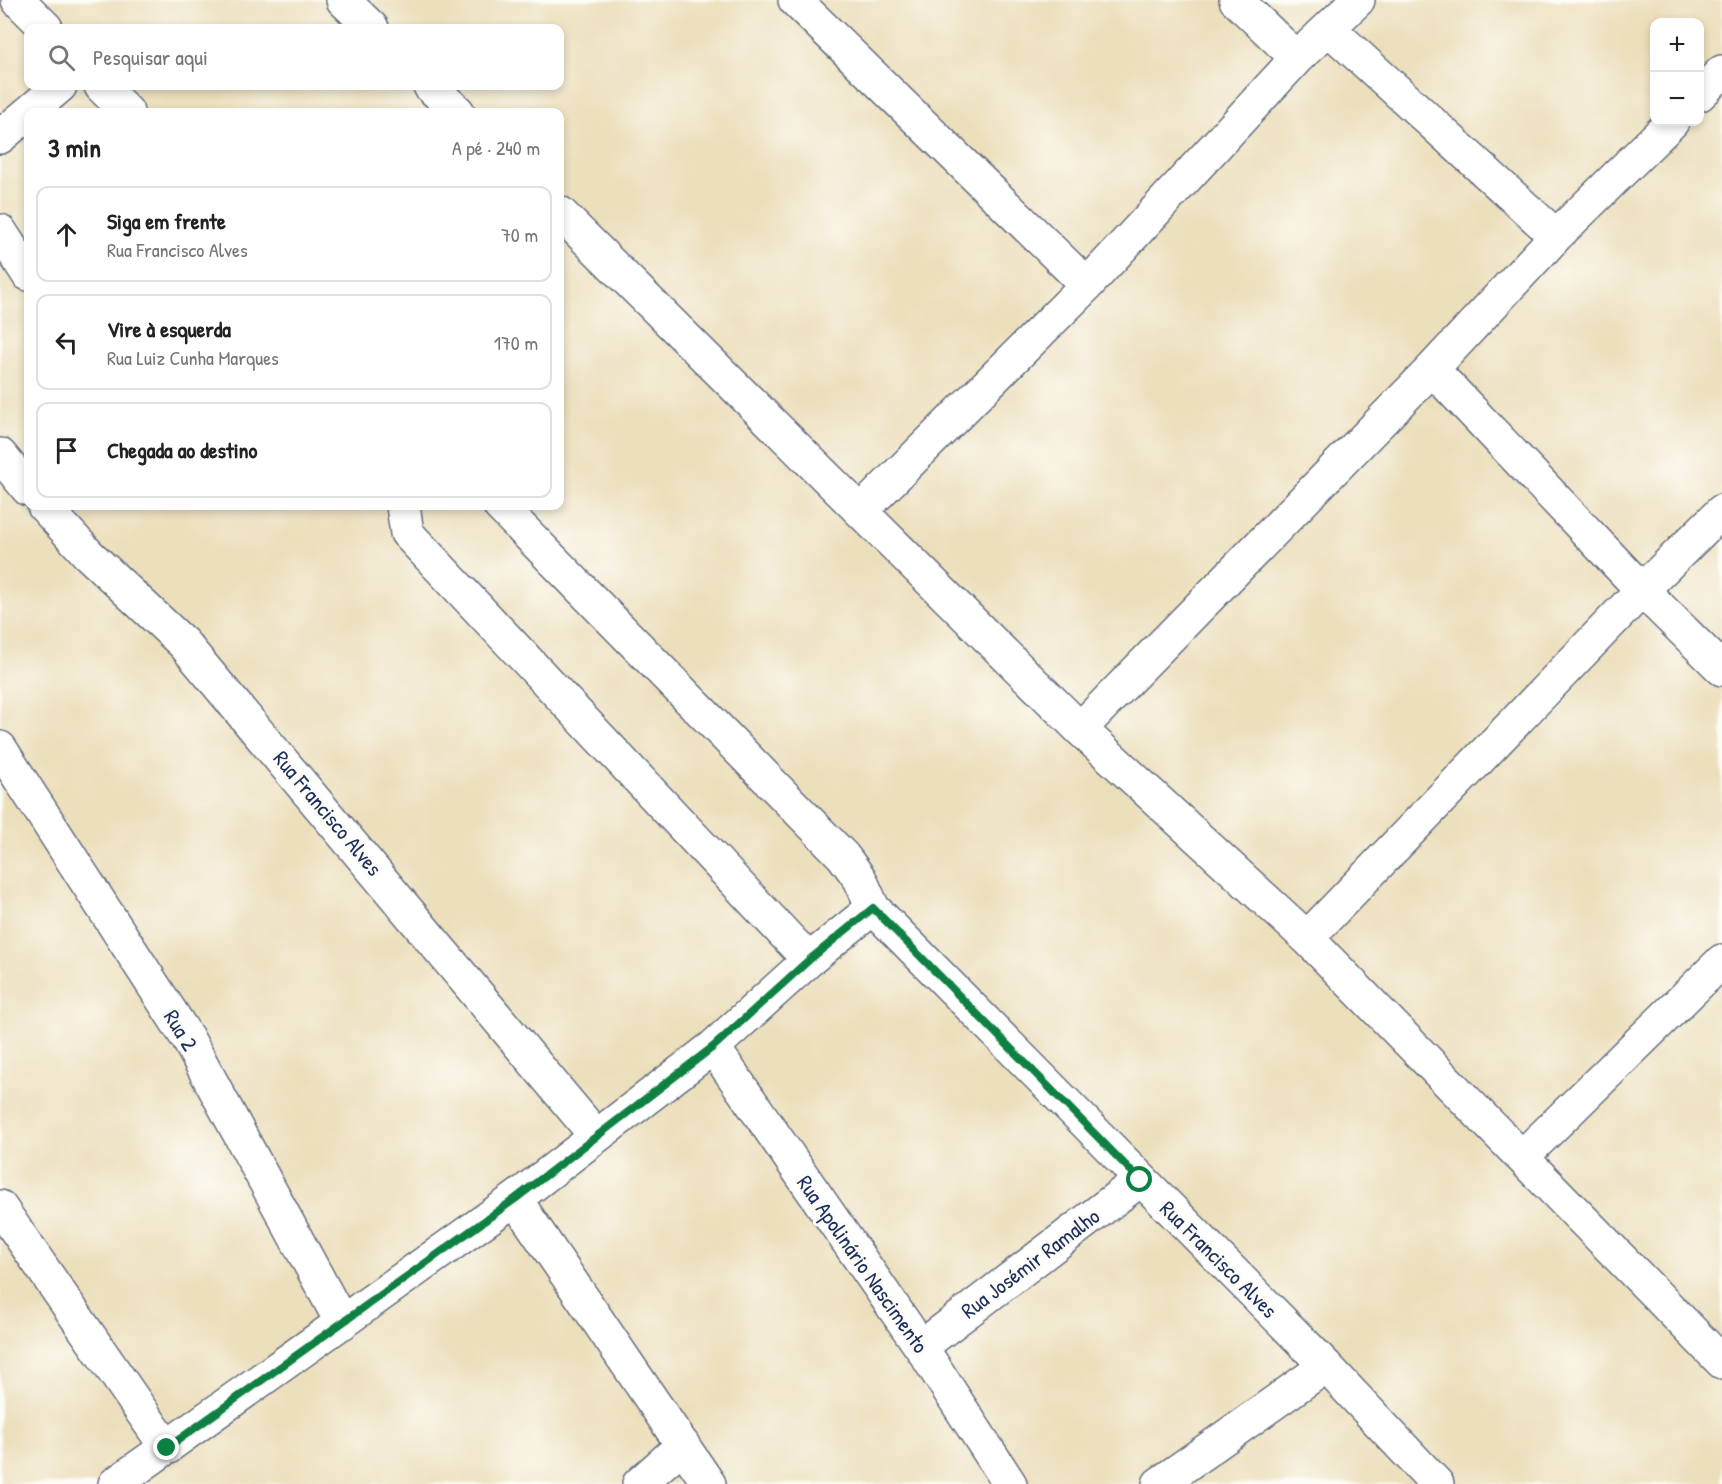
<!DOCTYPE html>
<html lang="pt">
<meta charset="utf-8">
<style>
:root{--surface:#fff;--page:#f6f6f6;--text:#222;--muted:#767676;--line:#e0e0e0}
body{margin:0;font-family:"Patrick Hand",sans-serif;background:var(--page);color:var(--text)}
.controls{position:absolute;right:18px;top:18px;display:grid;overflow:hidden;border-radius:12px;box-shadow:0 3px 9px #0003}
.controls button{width:54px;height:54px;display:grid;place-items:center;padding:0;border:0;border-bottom:2px solid var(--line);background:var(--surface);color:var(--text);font:30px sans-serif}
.stop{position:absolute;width:18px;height:18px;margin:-14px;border:4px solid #0b8043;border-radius:50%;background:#fff}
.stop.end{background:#0b8043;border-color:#fff;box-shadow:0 2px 6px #0008}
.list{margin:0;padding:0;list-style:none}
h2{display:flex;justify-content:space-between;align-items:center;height:78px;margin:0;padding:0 24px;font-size:26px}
h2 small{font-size:20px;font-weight:400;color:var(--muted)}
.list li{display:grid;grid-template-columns:39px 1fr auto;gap:18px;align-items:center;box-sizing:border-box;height:96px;margin:0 12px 12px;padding:0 12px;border:2px solid var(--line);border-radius:12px}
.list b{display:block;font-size:22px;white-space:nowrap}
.list p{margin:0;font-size:20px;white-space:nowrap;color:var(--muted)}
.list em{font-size:20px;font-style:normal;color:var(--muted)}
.icon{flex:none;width:33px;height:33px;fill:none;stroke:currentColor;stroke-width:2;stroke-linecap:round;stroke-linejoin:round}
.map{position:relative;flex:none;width:1722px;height:1484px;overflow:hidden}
.search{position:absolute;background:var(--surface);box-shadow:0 3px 9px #0003;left:24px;top:24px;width:540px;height:66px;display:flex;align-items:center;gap:15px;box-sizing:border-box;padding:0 21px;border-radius:12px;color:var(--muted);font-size:22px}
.panel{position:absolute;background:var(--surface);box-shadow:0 3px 9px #0003;left:24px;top:108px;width:540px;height:402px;border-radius:12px}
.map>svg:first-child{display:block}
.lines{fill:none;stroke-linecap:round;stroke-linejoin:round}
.minor-casing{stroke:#646d7f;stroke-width:36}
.minor{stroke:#fff;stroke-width:33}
.route{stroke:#0b8043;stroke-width:8}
.labels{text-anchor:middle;stroke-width:6;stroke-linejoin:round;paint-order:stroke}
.street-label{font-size:22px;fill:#1b2f5e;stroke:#fdfcf7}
</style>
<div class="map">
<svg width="1722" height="1484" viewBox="0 0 1722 1484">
<rect width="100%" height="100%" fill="#fdfcf7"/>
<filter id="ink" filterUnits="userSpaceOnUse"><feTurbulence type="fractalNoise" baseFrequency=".0167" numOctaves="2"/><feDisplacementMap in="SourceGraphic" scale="12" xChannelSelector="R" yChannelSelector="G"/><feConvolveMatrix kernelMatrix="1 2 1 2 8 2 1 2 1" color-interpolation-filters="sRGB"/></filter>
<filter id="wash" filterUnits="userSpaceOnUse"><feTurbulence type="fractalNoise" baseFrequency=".008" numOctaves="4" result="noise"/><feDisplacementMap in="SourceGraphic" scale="24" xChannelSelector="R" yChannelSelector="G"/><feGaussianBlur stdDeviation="1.35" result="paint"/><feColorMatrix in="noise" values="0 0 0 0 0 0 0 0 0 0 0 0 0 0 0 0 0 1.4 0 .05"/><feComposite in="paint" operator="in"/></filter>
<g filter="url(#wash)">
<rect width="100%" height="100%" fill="#ecdfbc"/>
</g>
<g filter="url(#ink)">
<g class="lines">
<defs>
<path id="minor" d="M 18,0 L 46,28
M 343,0 L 372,28
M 795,0 L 1087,285
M 1236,0 L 1297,58
M 1329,29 L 1556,236
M 101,86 L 127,112
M 430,86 L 458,112
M 1700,94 L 1722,72
M 0,137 L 60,86
M 560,213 L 1080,729 L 1307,938 L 1722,1362
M 0,231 L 28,274
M 1432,369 L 1642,590 L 1722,669
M 0,455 L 28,489
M 44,506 L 88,554 L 184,644 L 596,1136
M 403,506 L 407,533 L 809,960
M 500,506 L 843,856 L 860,879 L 873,908 L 1326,1366 L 1437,1484
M 862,510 L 1087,285 L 1297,58 L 1358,0
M 1080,729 L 1432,369 L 1556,236 L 1672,122
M 0,748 L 188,1039 L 342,1323
M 1307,938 L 1642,590 L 1722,511
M 713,1047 L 921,1347 L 1010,1484
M 1522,1157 L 1722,961
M 515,1199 L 709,1484
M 0,1207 L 167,1448
M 921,1347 L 1140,1180
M 115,1484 L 515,1199 L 713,1047 L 809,960 L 873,908
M 639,1484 L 683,1445
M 1159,1484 L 1326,1366"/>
</defs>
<use href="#minor" class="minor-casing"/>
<use href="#minor" class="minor"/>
</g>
</g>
<g class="lines" filter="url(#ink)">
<path class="route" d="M 167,1448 L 515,1199 L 713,1047 L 809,960 L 873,908 L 1140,1180"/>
</g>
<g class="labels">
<g class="street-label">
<text transform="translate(328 813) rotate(50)" y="8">Rua Francisco Alves</text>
<text transform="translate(181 1030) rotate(58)" y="8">Rua 2</text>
<text transform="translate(1219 1259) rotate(45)" y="8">Rua Francisco Alves</text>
<text transform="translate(1030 1263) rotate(-37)" y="8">Rua Josémir Ramalho</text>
<text transform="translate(863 1264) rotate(55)" y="8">Rua Apolinário Nascimento</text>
</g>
</g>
</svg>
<div class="controls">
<button>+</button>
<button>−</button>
</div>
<div class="stop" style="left:1140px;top:1180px"></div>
<div class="stop end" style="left:167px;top:1448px"></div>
<div class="search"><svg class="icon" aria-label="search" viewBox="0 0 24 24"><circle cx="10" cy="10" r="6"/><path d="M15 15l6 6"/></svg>Pesquisar aqui</div>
<section class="panel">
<h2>3 min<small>A pé · 240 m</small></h2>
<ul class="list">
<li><svg class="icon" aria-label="ahead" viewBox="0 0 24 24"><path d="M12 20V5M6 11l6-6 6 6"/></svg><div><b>Siga em frente</b><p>Rua Francisco Alves</p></div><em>70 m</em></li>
<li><svg class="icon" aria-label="left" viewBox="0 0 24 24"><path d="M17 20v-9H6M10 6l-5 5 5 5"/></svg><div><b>Vire à esquerda</b><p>Rua Luiz Cunha Marques</p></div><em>170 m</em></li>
<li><svg class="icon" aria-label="arrive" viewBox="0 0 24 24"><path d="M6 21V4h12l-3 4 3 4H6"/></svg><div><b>Chegada ao destino</b></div></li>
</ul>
</section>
</div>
